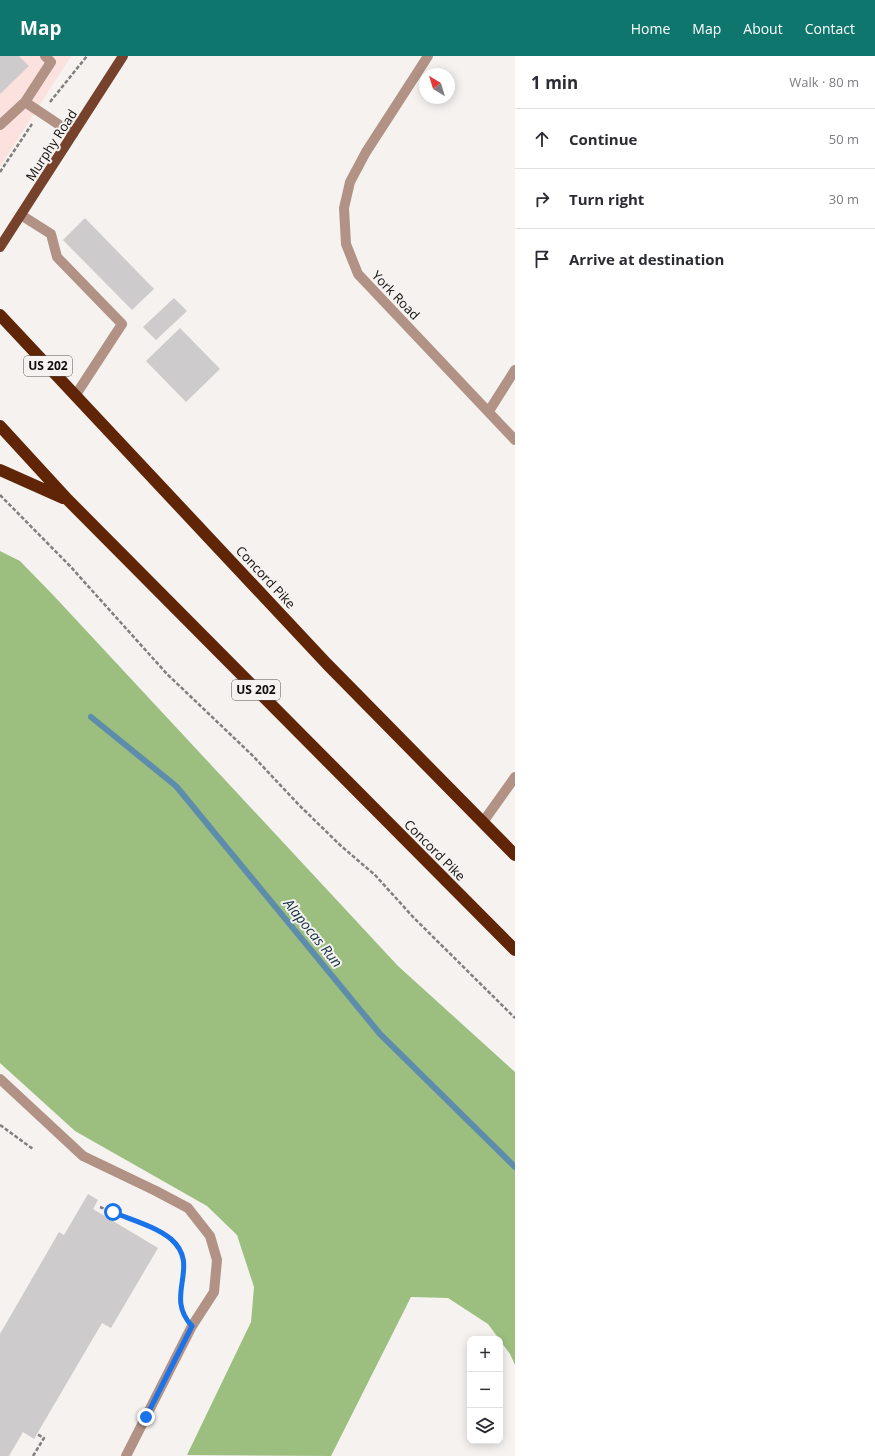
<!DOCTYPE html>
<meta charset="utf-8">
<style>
:root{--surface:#fff;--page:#f2f2f3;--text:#2b2b33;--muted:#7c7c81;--line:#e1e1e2;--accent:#0f766e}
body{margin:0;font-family:"Open Sans",sans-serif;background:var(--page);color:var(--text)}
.controls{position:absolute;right:12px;bottom:12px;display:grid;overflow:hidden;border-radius:8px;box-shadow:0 2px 10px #0003}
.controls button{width:36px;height:36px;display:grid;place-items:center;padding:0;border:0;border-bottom:1px solid var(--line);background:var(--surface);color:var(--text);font:20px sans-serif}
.compass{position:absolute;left:419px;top:12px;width:36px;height:36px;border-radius:50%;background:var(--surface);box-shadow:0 2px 10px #0003;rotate:322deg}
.stop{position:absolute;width:12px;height:12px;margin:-9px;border:3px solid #1a73e8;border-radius:50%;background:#fff}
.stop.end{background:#1a73e8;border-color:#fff;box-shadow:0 1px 4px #0008}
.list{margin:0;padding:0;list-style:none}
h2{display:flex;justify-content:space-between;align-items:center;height:52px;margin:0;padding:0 16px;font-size:17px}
h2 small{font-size:13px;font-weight:400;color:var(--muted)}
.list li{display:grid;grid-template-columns:26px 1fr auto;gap:12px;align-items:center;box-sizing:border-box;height:60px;padding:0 16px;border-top:1px solid var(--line)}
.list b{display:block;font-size:15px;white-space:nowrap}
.list em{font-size:13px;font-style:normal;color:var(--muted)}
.icon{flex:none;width:22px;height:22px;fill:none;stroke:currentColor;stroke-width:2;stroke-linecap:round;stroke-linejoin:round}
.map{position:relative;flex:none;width:515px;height:1400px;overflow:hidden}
header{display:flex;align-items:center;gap:24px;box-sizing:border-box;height:56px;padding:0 20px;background:var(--accent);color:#fff}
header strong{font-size:19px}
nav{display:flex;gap:22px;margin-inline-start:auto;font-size:14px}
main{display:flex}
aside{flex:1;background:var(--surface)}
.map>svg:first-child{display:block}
.commercial{fill:#fce2de}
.forest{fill:#9cbf80}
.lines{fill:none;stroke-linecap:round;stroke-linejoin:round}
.stream{stroke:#5e8dac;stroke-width:6}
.building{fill:#cecbcc}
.path{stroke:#817f7e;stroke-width:2.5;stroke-dasharray:4 2;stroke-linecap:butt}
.lane{stroke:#b19285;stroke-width:10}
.street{stroke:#b19285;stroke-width:10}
.primary{stroke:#76422c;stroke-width:10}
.highway{stroke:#602507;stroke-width:12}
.route{stroke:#1a73e8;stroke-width:5}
.labels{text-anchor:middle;stroke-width:4;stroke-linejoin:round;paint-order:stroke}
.shield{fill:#f5f2f0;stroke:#535250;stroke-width:1}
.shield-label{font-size:12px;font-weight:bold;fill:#0e0d0c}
.street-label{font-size:13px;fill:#0e0d0c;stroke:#f5f2f0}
.water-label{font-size:14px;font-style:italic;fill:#112f42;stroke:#f5f2f0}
</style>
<header>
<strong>Map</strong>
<nav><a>Home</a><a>Map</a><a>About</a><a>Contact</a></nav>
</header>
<main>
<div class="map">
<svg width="515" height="1400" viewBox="0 0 515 1400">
<rect width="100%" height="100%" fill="#f5f2f0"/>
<path class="commercial" d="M 0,0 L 71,0 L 0,111 Z"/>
<path class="forest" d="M 0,495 L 20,505 L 54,540 L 398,910 L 515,1016 L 515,1309 L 510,1298 L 488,1268 L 448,1242 L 411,1241 L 331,1400 L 187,1399 L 251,1266 L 254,1231 L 237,1179 L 207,1150 L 75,1075 L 0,1007 Z"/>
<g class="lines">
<path class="stream" d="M 91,661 L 176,730 L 380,978 L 515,1111"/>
</g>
<path class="building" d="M 0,0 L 19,0 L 29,10 L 0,38 Z
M 85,162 L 154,233 L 132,254 L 63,184 Z
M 174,242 L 187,255 L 156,284 L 143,271 Z
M 180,272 L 220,313 L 186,346 L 146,305 Z
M 88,1138 L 98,1144 L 93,1153 L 158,1192 L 111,1272 L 102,1267 L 34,1383 L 23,1376 L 9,1400 L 0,1400 L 0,1278 L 59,1176 L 64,1179 Z"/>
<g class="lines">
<path class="path" d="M 50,46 L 87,0
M 0,116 L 32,68
M 0,439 L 70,510 L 167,618 L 252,699 L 299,749 L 340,789 L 375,819 L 414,862 L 515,962
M 0,1069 L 33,1093
M 100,1151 C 125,1161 180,1175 184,1205 C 186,1224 177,1238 183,1256
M 33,1400 L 44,1382 L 37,1378"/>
<path class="lane" d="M 25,46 L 73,78
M 0,69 L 25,46 L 51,6 L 45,0
M 21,159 L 51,178 L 57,201 L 122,268 L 75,340
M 0,1023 L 83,1100 L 156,1135 L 188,1152 L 210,1180 L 217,1204 L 214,1236 L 192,1270 L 126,1400"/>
<path class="street" d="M 428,0 L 366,96 L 350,126 L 344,152 L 346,188 L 358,218 L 515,384
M 489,355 L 515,314
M 483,766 L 515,721"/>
<path class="primary" d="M 0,191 L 123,0"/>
<path class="highway" d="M 0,259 L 327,608 L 515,799
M 0,370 L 68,444 L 515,894
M 0,414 L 63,442"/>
</g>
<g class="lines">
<path class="route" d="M 113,1156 C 131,1164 155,1170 171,1183 C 202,1210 163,1240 192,1270 L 146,1361"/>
</g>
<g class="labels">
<g class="shield">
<rect x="24" y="300" width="48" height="20" rx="3"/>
<rect x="232" y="624" width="48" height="20" rx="3"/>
</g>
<g class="shield-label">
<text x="48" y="314">US 202</text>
<text x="256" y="638">US 202</text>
</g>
<g class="street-label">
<text transform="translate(51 89) rotate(-57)" y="5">Murphy Road</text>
<text transform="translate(396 239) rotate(46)" y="5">York Road</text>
<text transform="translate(266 521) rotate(47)" y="5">Concord Pike</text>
<text transform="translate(435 794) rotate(45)" y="5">Concord Pike</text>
</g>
<g class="water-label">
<text transform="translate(313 877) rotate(51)" y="5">Alapocas Run</text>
</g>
</g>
</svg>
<div class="controls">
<button>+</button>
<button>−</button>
<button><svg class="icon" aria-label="layers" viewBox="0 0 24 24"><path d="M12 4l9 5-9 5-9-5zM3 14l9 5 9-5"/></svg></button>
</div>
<svg class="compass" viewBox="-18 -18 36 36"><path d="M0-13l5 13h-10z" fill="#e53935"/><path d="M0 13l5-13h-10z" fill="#7c7c81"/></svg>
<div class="stop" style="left:113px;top:1156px"></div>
<div class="stop end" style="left:146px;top:1361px"></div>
</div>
<aside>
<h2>1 min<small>Walk · 80 m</small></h2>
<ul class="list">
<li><svg class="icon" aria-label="ahead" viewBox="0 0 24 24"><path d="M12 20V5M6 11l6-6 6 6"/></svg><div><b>Continue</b></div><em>50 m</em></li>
<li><svg class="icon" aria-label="right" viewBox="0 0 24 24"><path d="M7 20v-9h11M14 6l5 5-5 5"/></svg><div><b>Turn right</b></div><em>30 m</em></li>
<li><svg class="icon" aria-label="arrive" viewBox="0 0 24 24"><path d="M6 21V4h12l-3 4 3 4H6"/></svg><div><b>Arrive at destination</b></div></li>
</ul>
</aside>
</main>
